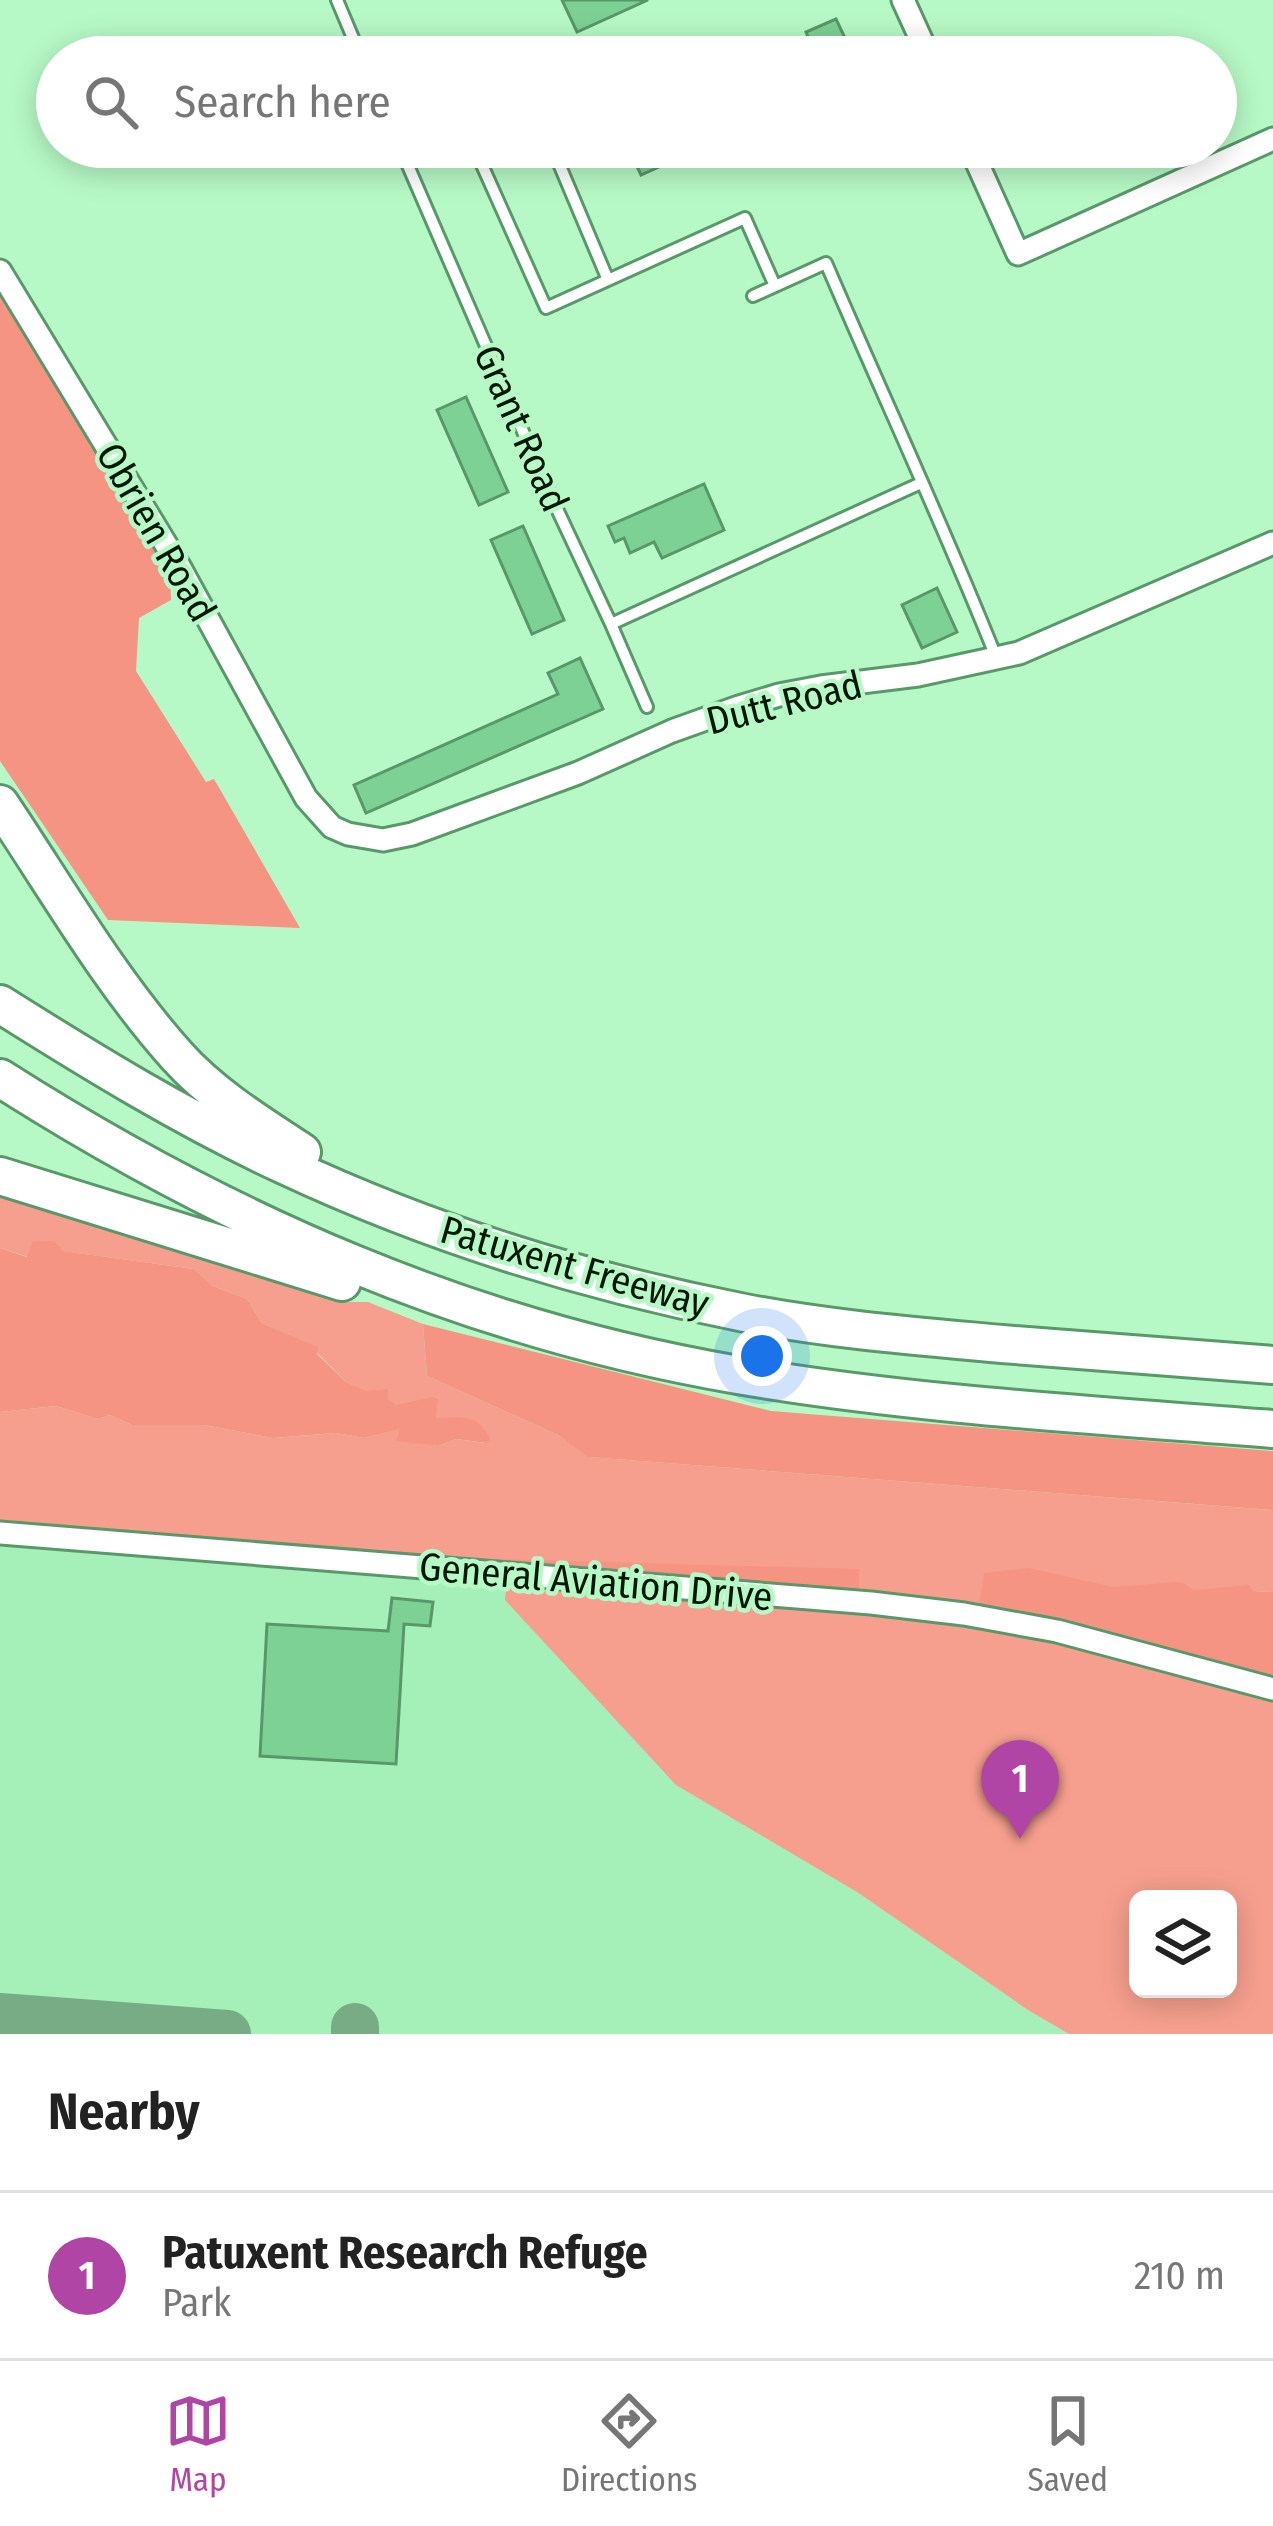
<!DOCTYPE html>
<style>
:root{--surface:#fff;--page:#f2f2f2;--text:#222;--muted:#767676;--line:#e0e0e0;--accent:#b045a5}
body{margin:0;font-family:"Fira Sans Condensed",sans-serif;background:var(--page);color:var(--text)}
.controls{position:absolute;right:36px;bottom:36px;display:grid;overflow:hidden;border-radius:18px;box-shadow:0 6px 30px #0003}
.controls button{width:108px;height:108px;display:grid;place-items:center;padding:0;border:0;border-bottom:3px solid var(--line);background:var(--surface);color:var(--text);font:60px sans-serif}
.you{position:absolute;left:762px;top:1356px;width:42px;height:42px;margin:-30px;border:9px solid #fff;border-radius:50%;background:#1a73e8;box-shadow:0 0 0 18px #1a73e833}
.badge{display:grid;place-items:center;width:78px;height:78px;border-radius:50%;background:var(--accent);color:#fff;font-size:39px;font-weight:700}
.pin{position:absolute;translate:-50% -99px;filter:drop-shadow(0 3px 6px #0008)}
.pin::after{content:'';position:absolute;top:63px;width:42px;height:36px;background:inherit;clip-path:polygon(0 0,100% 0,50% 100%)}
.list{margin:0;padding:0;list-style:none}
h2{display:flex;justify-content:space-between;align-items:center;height:156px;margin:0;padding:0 48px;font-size:51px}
h2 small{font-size:39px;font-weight:400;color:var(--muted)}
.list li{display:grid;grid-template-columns:78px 1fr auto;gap:36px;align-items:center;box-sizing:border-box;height:168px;padding:0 48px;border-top:3px solid var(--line)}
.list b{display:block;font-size:45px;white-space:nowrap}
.list p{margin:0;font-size:39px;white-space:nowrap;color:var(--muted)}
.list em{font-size:39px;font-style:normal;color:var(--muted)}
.icon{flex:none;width:66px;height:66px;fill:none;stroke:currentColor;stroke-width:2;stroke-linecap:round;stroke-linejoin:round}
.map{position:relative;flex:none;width:1273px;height:2034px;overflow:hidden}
.search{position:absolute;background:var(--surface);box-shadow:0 6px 30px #0003;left:36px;right:36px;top:36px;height:132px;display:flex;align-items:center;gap:30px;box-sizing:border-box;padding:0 42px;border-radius:66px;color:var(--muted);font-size:45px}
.sheet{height:324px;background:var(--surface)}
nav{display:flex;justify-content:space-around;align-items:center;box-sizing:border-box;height:168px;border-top:3px solid var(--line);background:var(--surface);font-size:33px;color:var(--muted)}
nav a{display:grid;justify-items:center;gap:6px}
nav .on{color:var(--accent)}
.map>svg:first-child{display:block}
.built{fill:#a5efb8}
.green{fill:#f69f8e;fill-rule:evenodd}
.forest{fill:#f59482}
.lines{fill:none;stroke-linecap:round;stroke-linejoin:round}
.taxiway{stroke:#78ac84;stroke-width:48}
.building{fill:#7dd194;stroke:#589769;stroke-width:3}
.service-casing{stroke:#59986a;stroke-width:16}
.minor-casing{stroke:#59986a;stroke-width:27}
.motorway-casing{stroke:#59986a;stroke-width:42}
.service{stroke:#fff;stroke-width:10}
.minor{stroke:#fff;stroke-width:21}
.motorway{stroke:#fff;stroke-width:36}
.labels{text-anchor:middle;stroke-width:9;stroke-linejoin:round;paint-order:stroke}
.street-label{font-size:39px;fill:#001606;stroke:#b7f9c6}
</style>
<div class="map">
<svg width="1273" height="2034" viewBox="0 0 1273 2034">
<rect width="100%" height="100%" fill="#b7f9c6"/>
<path class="built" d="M 0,1503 L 511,1539 L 857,1892 L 1028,2010 L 1069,2034 L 0,2034 Z"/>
<path class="green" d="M 0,1194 L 300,1281 L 344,1302 L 368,1302 L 423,1324 L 427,1376 L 558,1435 L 589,1457 L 1273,1510 L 1273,1592 L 1207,1589 L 1273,1595 L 1273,2034 L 1069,2034 L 1028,2010 L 857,1892 L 676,1785 L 505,1600 L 509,1560 L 424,1557 L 0,1526 L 0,1412 L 56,1406 L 98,1419 L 110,1415 L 132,1425 L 204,1425 L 273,1438 L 336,1433 L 364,1438 L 402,1428 L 397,1440 L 438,1446 L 456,1439 L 486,1443 L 435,1418 L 396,1405 L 346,1382 L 317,1353 L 317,1347 L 262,1323 L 247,1299 L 213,1286 L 194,1269 L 62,1251 L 28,1257 L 0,1248 ZM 1138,1899 L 1228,1899 L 1228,1989 L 1138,1989 Z"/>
<path class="forest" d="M 0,288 L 170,565 L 171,600 L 139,618 L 136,671 L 206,782 L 214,779 L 300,928 L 108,920 L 0,761 Z
M 33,1241 L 54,1241 L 63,1251 L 194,1269 L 213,1286 L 247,1299 L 262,1323 L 318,1347 L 317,1354 L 346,1382 L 367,1391 L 388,1389 L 388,1399 L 396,1405 L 433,1397 L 438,1399 L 436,1418 C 461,1418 478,1412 490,1439 L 487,1443 L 456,1439 L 438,1446 L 396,1441 L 400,1429 L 364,1438 L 336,1433 L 273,1438 L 204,1425 L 132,1425 L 110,1415 L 98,1419 L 56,1406 L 0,1412 L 0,1248 L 27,1257 Z
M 423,1324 L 771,1411 L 1273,1451 L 1273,1510 L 588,1457 L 558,1435 L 427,1376 Z
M 424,1557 L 859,1569 L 859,1594 Z
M 1029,1568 L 1113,1587 L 1181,1582 L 1194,1590 L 1249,1585 L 1253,1591 L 1273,1592 L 1273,1675 L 1055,1618 L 978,1611 L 984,1573 Z"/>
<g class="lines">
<path class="taxiway" d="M 0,2017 L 227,2034
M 355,2034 L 355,2027"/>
</g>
<path class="building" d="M 562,0 L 648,0 L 577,32 Z
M 836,19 L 854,57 L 817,57 L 806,32 Z
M 628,147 L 703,147 L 641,175 Z
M 466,397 L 508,492 L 479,505 L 437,410 Z
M 704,484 L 724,530 L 662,558 L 654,542 L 630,553 L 624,538 L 615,542 L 608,526 Z
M 523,526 L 564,620 L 532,634 L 491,540 Z
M 937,588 L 957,632 L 922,648 L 902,605 Z
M 580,658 L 603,709 L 366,813 L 354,785 L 558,694 L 548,673 Z
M 392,1598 L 433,1602 L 430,1626 L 404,1624 L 396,1764 L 260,1756 L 267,1624 L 388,1631 Z"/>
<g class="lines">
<defs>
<path id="service" d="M 337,0 L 361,57
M 400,147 L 550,494 L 611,624 L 647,707
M 474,147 L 546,308 L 745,218 L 775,286
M 552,147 L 608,280
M 753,296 L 826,263 C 882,394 943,524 996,657
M 611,624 L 921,483"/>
<path id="minor" d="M 903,0 L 929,57
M 970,147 L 1018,254 L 1273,139
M 0,271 L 179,566 L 306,798 L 332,827 L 348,834 L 383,840 L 412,834 L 578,773 L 672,731 L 739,707 L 779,695 L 821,687 L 918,675 L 1019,653 L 1273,543
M 0,1533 L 871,1603 L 964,1614 L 1057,1631 L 1273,1689"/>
<path id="motorway" d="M 0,804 C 57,889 109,980 177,1056 C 212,1095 259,1124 302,1152
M 0,1004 C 92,1062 185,1119 284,1165 C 429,1233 583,1281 740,1312 C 826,1329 915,1336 1002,1344 C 1092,1351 1183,1358 1273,1365
M 0,1078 C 229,1224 469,1329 738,1375 C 915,1405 1095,1415 1273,1429
M 0,1176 L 342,1282"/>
</defs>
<use href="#service" class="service-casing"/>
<use href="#minor" class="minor-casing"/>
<use href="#motorway" class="motorway-casing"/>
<use href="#service" class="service"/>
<use href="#minor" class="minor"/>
<use href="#motorway" class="motorway"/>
</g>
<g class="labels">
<g class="street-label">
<text transform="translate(522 428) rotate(66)" y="14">Grant Road</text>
<text transform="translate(157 532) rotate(60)" y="14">Obrien Road</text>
<text transform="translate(784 702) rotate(-14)" y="14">Dutt Road</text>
<text transform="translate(575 1266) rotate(16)" y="14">Patuxent Freeway</text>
<text transform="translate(596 1581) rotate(5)" y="14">General Aviation Drive</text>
</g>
</g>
</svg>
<div class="controls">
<button><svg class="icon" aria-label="layers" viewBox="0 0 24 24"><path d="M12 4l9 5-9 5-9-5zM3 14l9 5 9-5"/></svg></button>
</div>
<div class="you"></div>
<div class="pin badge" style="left:1020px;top:1839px">1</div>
<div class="search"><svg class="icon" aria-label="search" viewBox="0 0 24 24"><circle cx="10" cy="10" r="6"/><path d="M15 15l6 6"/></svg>Search here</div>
</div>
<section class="sheet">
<h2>Nearby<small></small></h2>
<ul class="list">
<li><span class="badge">1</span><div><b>Patuxent Research Refuge</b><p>Park</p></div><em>210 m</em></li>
</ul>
</section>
<nav>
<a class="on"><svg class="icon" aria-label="map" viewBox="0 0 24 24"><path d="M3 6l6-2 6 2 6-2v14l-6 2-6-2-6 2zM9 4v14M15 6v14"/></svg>Map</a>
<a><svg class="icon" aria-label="directions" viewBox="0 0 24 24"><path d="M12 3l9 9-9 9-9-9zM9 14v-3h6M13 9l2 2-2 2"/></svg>Directions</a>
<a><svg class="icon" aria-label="saved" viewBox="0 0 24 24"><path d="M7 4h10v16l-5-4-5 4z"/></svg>Saved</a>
</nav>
